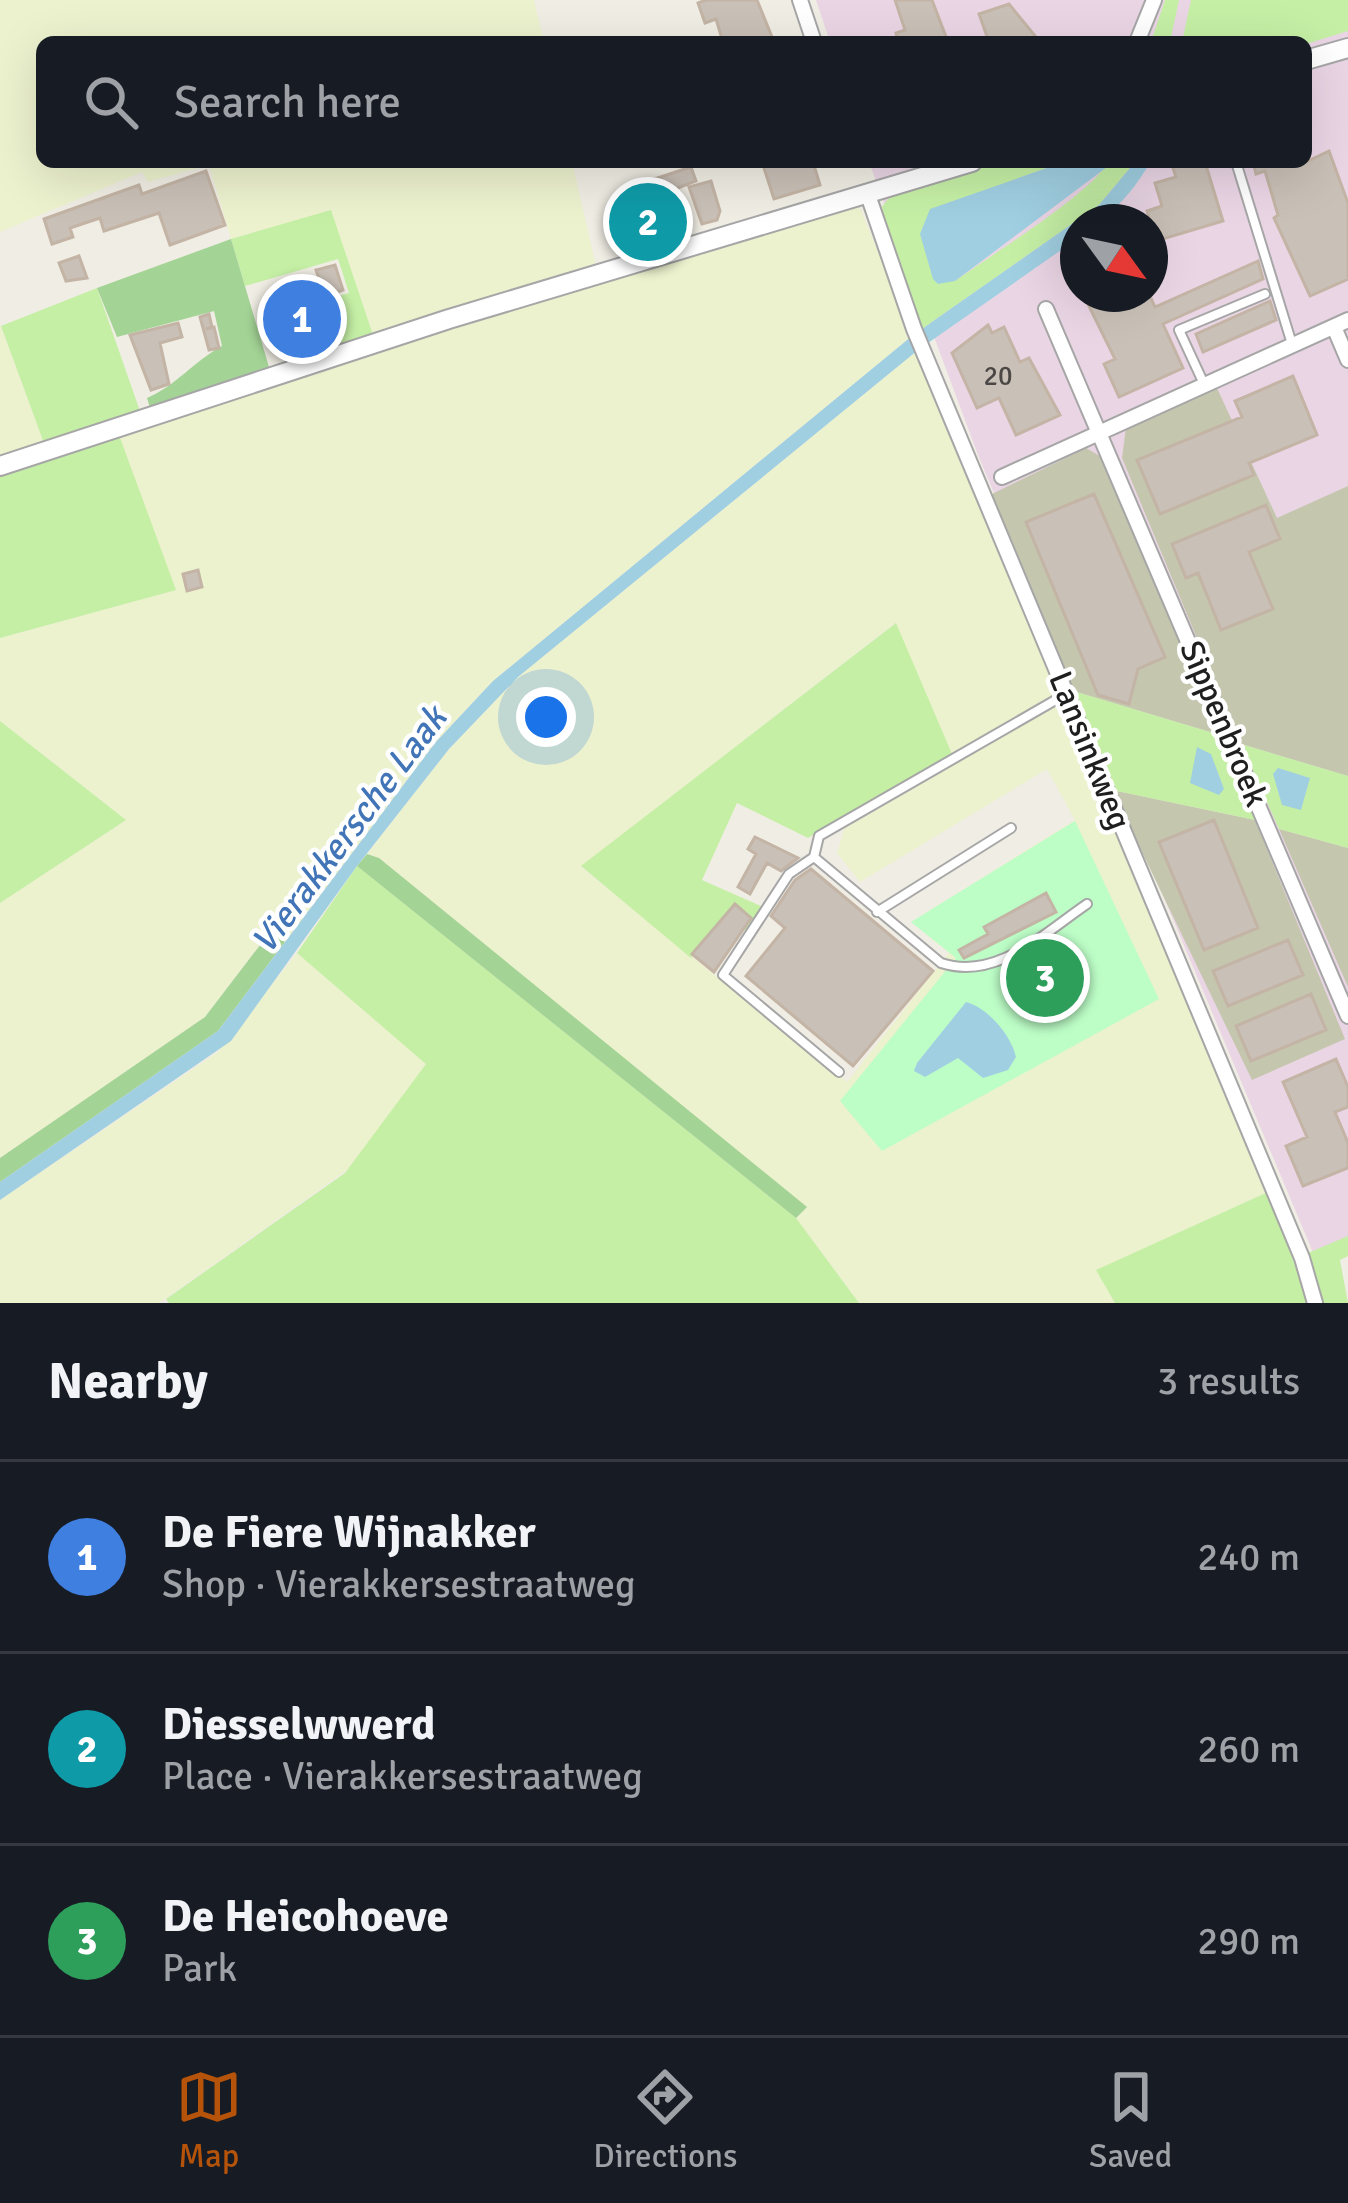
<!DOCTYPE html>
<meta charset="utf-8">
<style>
:root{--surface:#171b24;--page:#242831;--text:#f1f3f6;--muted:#9ea1a6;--line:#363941;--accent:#b45309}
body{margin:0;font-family:Signika,sans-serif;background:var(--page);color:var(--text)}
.compass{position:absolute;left:1060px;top:204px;width:108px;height:108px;border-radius:50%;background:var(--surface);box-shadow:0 12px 48px #0002;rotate:123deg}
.you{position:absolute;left:546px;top:717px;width:42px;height:42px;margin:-30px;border:9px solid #fff;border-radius:50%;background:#1a73e8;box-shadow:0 0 0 18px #1a73e833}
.badge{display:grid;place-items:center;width:78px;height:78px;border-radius:50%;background:var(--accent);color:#fff;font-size:39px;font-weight:700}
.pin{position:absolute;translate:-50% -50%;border:6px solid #fff;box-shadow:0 3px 12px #0006}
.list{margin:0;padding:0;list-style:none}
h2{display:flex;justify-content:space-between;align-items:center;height:156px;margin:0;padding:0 48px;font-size:51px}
h2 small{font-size:39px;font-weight:400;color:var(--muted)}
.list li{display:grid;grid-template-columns:78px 1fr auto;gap:36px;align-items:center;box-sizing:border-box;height:192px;padding:0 48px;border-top:3px solid var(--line)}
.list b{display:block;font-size:45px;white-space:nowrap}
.list p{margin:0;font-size:39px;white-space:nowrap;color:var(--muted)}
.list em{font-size:39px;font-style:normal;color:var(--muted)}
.icon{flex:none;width:66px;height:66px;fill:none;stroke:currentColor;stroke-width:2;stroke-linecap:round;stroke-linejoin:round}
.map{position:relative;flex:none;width:1348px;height:1303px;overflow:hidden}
.search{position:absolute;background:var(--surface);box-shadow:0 12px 48px #0002;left:36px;right:36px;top:36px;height:132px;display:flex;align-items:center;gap:30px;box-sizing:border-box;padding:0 42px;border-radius:18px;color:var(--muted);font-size:45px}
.sheet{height:732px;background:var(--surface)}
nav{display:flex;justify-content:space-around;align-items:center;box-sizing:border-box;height:168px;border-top:3px solid var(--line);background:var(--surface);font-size:33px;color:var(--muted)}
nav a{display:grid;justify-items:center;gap:6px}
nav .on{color:var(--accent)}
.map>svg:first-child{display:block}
.industrial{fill:#ead5e5;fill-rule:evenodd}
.construction{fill:#c4c6ae}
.farmland{fill:#ecf1ce}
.grass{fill:#c5efa5}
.forest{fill:#a3d395}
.park{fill:#bdfec7}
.water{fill:#a0cfe2}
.building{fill:#c9c0b7;stroke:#c3b4a5;stroke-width:3}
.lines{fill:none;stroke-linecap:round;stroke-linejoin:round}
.service-casing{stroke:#a6a6a6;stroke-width:12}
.minor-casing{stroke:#a6a6a6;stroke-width:18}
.tertiary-casing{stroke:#a6a6a6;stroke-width:22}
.service{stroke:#fff;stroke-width:8}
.minor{stroke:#fff;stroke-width:14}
.tertiary{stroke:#fff;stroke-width:18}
.labels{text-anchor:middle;stroke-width:9;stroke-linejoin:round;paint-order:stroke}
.number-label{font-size:27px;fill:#4a4745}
.street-label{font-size:33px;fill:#1f1f1f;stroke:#fff}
.water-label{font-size:36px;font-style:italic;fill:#4275b7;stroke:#fff}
</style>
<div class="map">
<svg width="1348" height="1303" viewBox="0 0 1348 1303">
<rect width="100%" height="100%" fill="#f0ede4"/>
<path class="industrial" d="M 816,0 L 1348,0 L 1348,1249 L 1317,1262 L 978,455 L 869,162 L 1306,162 L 1306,42 L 830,42 ZM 1078,222 L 1150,222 L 1150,294 L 1078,294 Z"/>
<path class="construction" d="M 1217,388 L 1277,518 L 1348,486 L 1348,776 L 1241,744 L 1122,458 L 1126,428 Z
M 1086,448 L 1110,462 L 1220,735 L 1070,690 L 992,494 Z
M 1112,790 L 1255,820 L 1345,1039 L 1252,1080 Z
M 1279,829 L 1348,848 L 1348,987 Z"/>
<path class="farmland" d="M 0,0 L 534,0 L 544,42 L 42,42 L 42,162 L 572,162 L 596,266 L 373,335 L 331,211 L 231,239 L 209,165 L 148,182 L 142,172 L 0,232 Z
M 852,205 L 861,210 L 912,336 L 493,681 L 435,743 L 285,942 L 269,932 L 205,1017 L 0,1158 L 0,903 L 126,820 L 0,721 L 0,638 L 175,590 L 119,435 L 303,370 Z
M 0,324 L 45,446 L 0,457 Z
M 918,350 L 1060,691 L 952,754 L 895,623 L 581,867 L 847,1082 L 949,953 L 911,922 L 1075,820 L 1047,769 L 860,882 L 837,853 L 844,829 L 1063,700 L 1268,1192 L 1097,1270 L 1115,1303 L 859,1303 L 796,1218 L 806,1208 L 379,858 L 367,854 L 449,749 L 518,677 Z
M 297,953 L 427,1063 L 351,1167 L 159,1303 L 0,1303 L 0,1200 L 218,1052 Z"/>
<path class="grass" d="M 1165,0 L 1179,0 L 1170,42 L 1151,42 Z
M 1191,0 L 1348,0 L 1348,31 L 1306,44 L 1182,42 Z
M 986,162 L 1064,162 L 930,210 L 955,281 C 984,260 1098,189 1107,162 L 1135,162 L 1099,205 L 912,336 L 882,207 L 893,193 Z
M 331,210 L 373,335 L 342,345 L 328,299 L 349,293 L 338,259 L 245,286 L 231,239 Z
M 97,288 L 141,414 L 45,446 L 1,326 Z
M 119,435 L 176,590 L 0,638 L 0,472 Z
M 896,623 L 952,754 L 808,838 L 737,803 L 702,880 L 763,907 L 746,931 L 726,916 L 691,958 L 581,866 Z
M 1070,690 L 1220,735 L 1255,820 L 1112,790 Z
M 0,721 L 126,820 L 0,903 Z
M 1241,744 L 1348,776 L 1348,848 L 1279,829 Z
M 357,866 L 796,1218 L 859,1303 L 169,1303 L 166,1299 L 345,1173 L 426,1064 L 297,953 Z
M 1268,1192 L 1309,1303 L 1115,1303 L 1096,1270 Z
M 1348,1236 L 1348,1256 L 1340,1260 L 1348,1303 L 1320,1303 L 1308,1253 Z"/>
<path class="forest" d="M 231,239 L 269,367 L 151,411 L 147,398 C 177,385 193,362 222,346 L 214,311 L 117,337 L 97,288 Z
M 367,854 L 379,858 L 807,1207 L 796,1218 L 357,866 Z
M 270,932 L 285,942 L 218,1031 L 0,1182 L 0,1158 L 205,1017 Z"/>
<path class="park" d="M 1075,821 L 1159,999 L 882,1151 L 840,1101 L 956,958 L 911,922 Z"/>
<path class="water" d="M 1064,162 L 1107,162 L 1107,167 L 955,281 L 938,284 L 933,279 L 920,234 L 930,209 Z
M 1135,162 L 1151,162 C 1133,189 1113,222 1078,222 L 1074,241 L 918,350 L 518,677 L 449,749 L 357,866 L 231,1041 L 0,1200 L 0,1182 L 218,1031 L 435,743 L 493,681 L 912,336 L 1099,205 Z
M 1197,747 L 1211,754 L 1224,789 L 1219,795 L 1190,783 Z
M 1278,768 L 1310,778 L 1301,810 L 1282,805 L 1273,774 Z
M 966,1002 C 988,1008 1011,1035 1016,1057 L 1008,1070 L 983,1078 L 958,1058 L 925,1077 L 914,1071 L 917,1063 Z"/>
<path class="building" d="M 706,0 L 757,0 L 774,42 L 723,42 L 716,19 L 705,23 L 698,3 Z
M 895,0 L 932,0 L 948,42 L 898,42 L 896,33 L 905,30 Z
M 1009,4 L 1040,42 L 989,42 L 979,14 Z
M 1329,151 L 1348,203 L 1348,279 L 1310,296 L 1274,218 L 1278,215 L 1265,171 L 1256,174 L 1253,162 L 1306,162 Z
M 762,162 L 813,162 L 820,185 L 774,199 Z
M 1171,162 L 1205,162 L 1223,221 L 1156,241 L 1147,211 L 1162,206 L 1155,183 L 1176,177 Z
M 691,167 L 696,181 L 665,193 L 675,224 L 627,239 L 621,219 L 638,214 L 630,187 Z
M 206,171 L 225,225 L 170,245 L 159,213 L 104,231 L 100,218 L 70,228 L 73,237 L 52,244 L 44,219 L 139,185 L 142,194 Z
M 711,181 L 720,211 L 717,220 L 702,224 L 689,187 Z
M 79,256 L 87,278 L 66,281 L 59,263 Z
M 1258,261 L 1263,279 L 1163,324 L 1183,368 L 1119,397 L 1104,364 L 1115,359 L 1083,294 L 1149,294 L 1155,307 Z
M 335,265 L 343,290 L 325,296 L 316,270 Z
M 1270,301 L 1276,320 L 1203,352 L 1196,334 Z
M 305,308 L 311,331 L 290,337 L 287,328 L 265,334 L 260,315 Z
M 209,314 L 212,327 L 206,329 L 214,327 L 219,348 L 209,350 L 200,317 Z
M 178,323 L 182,337 L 160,343 L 169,384 L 151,390 L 130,335 Z
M 988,325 L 992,333 L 1004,327 L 1020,362 L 1029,358 L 1060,415 L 1016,435 L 999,398 L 977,408 L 952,353 Z
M 1293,376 L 1317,435 L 1249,463 L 1254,475 L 1160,514 L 1137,460 L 1242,417 L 1235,401 Z
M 1094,494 L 1165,657 L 1138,669 L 1129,704 L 1098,695 L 1026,522 Z
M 1266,505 L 1280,539 L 1249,552 L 1273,609 L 1221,630 L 1198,573 L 1186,578 L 1172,544 Z
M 198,570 L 202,587 L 187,591 L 183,574 Z
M 1214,820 L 1258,928 L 1204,950 L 1159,842 Z
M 755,837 L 798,858 L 781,871 L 767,863 L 750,894 L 738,887 L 756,854 L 748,849 Z
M 811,869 L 933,971 L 853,1066 L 746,976 L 785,928 L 771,916 L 795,880 Z
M 1046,893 L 1056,912 L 964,958 L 959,950 L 988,934 L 984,927 Z
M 735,904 L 751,918 L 714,972 L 692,954 Z
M 1288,940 L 1303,975 L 1228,1006 L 1213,971 Z
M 1311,994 L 1326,1030 L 1251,1061 L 1236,1026 Z
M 1336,1059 L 1348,1087 L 1348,1107 L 1335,1112 L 1348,1143 L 1348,1168 L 1303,1186 L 1286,1146 L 1307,1137 L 1283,1082 Z"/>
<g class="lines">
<defs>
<path id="service" d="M 1236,162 L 1292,344
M 1204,384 L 1179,330 L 1265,294
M 1066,694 L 819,836 L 814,857 L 941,963 C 996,981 1043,934 1087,904
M 814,857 L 789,874 L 723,975 L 839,1072
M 877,912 L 1011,828"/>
<path id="minor" d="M 800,0 L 814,42
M 1137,42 L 1154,0
M 868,195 L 914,329 L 1302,1258 L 1315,1303
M 1046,309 L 1348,1016
M 1334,327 L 1348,360
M 1002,477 L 1348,320"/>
<path id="tertiary" d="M 1306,60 L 1348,48
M 0,466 L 449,319 L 972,162"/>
</defs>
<use href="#service" class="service-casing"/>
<use href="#minor" class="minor-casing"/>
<use href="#tertiary" class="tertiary-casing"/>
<use href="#service" class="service"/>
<use href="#minor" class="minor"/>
<use href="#tertiary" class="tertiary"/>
</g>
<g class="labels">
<g class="number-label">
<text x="998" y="385">20</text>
</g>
<g class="street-label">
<text transform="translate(1225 723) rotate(67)" y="12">Sippenbroek</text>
<text transform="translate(1091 750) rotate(68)" y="12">Lansinkweg</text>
</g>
<g class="water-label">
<text transform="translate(348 829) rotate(-53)" y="13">Vierakkersche Laak</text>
</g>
</g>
</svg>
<svg class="compass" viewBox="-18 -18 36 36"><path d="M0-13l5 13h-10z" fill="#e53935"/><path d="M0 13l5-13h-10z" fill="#9ea1a6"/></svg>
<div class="you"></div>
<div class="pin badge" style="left:302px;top:319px;background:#3f7fe0">1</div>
<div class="pin badge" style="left:648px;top:222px;background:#0f9aa8">2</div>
<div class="pin badge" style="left:1045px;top:978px;background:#2e9e5b">3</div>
<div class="search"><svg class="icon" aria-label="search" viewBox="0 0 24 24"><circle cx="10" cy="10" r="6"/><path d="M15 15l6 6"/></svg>Search here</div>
</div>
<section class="sheet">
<h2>Nearby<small>3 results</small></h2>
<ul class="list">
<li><span class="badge" style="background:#3f7fe0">1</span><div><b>De Fiere Wijnakker</b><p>Shop · Vierakkersestraatweg</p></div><em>240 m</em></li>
<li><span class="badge" style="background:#0f9aa8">2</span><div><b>Diesselwwerd</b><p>Place · Vierakkersestraatweg</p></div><em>260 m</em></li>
<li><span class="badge" style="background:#2e9e5b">3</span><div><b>De Heicohoeve</b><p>Park</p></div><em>290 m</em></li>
</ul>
</section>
<nav>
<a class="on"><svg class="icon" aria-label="map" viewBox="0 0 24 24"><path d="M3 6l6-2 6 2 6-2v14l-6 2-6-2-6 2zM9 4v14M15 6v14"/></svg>Map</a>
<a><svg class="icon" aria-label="directions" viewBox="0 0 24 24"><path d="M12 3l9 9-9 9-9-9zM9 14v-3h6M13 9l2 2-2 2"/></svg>Directions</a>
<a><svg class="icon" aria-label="saved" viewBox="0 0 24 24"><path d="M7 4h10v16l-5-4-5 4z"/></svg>Saved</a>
</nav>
